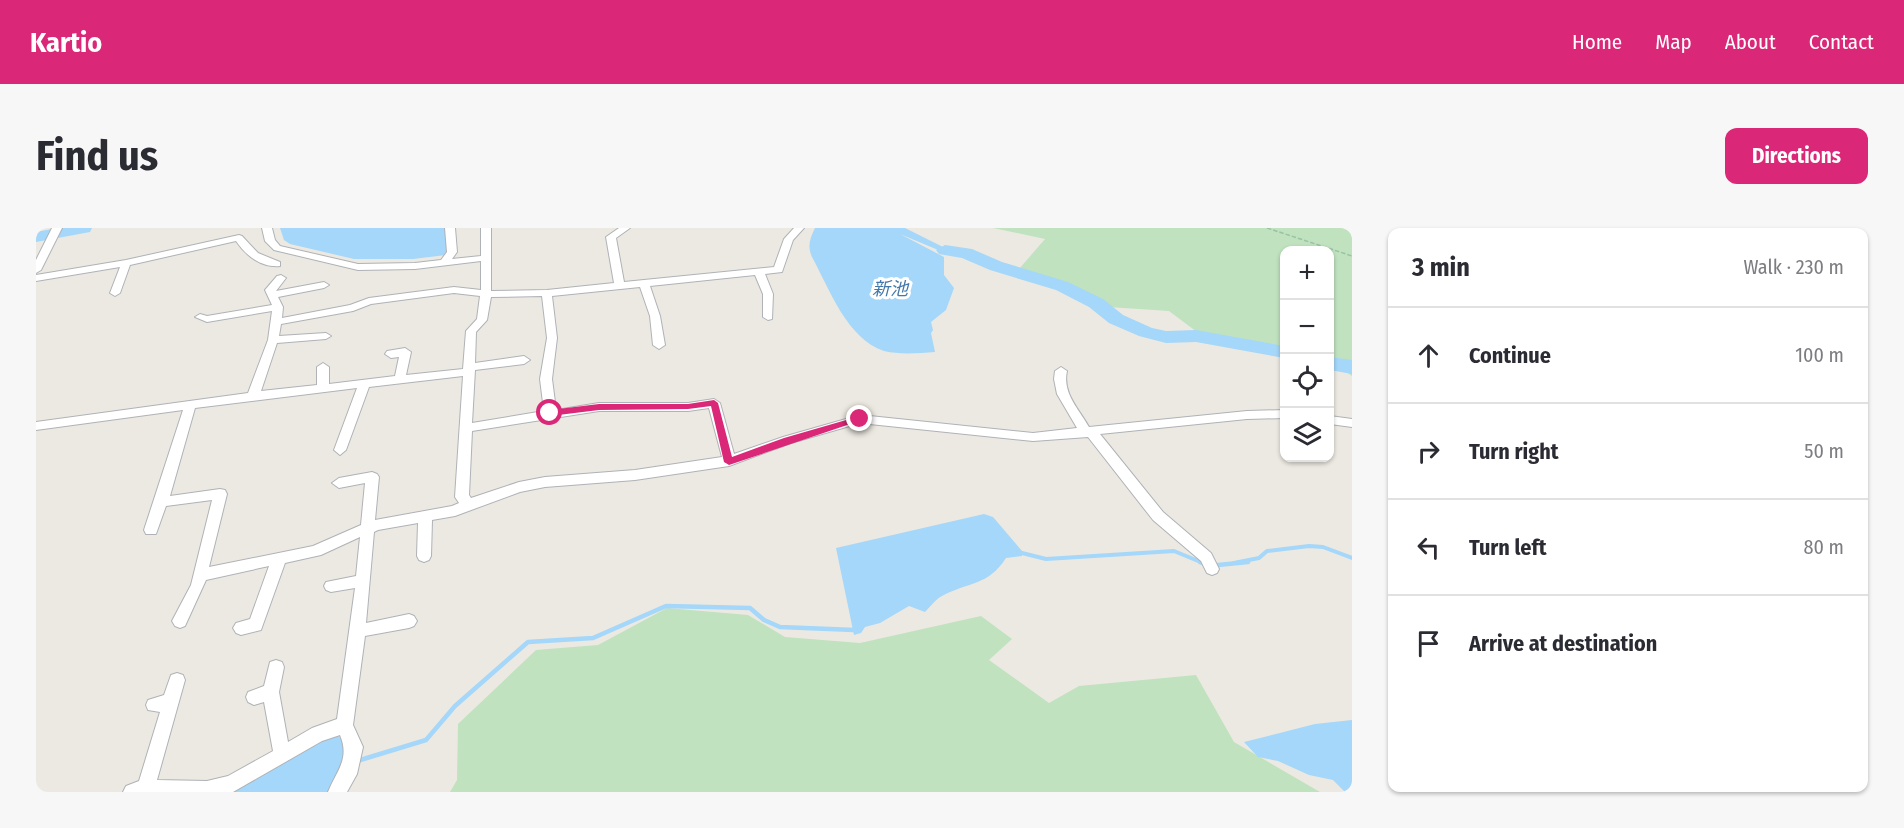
<!DOCTYPE html>
<meta charset="utf-8">
<style>
:root{--surface:#fff;--page:#f7f7f7;--text:#2b2b33;--muted:#7c7c81;--line:#e1e1e2;--accent:#db2777}
body{margin:0;font-family:"Fira Sans Condensed","Noto Sans JP",sans-serif;background:var(--page);color:var(--text)}
.controls{position:absolute;right:18px;top:18px;display:grid;overflow:hidden;border-radius:12px;box-shadow:0 2px 4px #0004}
.controls button{width:54px;height:54px;display:grid;place-items:center;padding:0;border:0;border-bottom:2px solid var(--line);background:var(--surface);color:var(--text);font:30px sans-serif}
.stop{position:absolute;width:18px;height:18px;margin:-14px;border:4px solid #db2777;border-radius:50%;background:#fff}
.stop.end{background:#db2777;border-color:#fff;box-shadow:0 2px 6px #0008}
.list{margin:0;padding:0;list-style:none}
h2{display:flex;justify-content:space-between;align-items:center;height:78px;margin:0;padding:0 24px;font-size:26px}
h2 small{font-size:20px;font-weight:400;color:var(--muted)}
.list li{display:grid;grid-template-columns:39px 1fr auto;gap:18px;align-items:center;box-sizing:border-box;height:96px;padding:0 24px;border-top:2px solid var(--line)}
.list b{display:block;font-size:22px;white-space:nowrap}
.list em{font-size:20px;font-style:normal;color:var(--muted)}
.icon{flex:none;width:33px;height:33px;fill:none;stroke:currentColor;stroke-width:2;stroke-linecap:round;stroke-linejoin:round}
.map{position:relative;flex:none;width:1316px;height:564px;overflow:hidden;border-radius:12px}
header{display:flex;align-items:center;gap:36px;box-sizing:border-box;height:84px;padding:0 30px;background:var(--accent);color:#fff}
header strong{font-size:28px}
nav{display:flex;gap:33px;margin-inline-start:auto;font-size:21px}
.intro{display:flex;align-items:center;justify-content:space-between;box-sizing:border-box;height:144px;padding:0 36px}
h1{margin:0;font-size:42px}
.button{padding:15px 27px;border-radius:12px;background:var(--accent);color:#fff;font-size:21px;font-weight:700}
main{display:flex;gap:36px;padding:0 36px}
aside{flex:1;background:var(--surface);border-radius:12px;box-shadow:0 2px 4px #0004}
.map>svg:first-child{display:block}
.green{fill:#c0e2bf}
.water{fill:#a4d7f9}
.lines{fill:none;stroke-linecap:round;stroke-linejoin:round}
.stream-far1{stroke:#a4d7f9;stroke-width:4}
.stream{stroke:#a4d7f9;stroke-width:4.5}
.river{fill:#a4d7f9;fill-rule:evenodd}
.minor-casing{stroke:#afb2b6;stroke-width:2}
.path{stroke:#99c3a3;stroke-width:1.5;stroke-dasharray:4.5 2;stroke-linecap:butt}
.minor{fill:#fff;fill-rule:evenodd}
.route{fill:#db2777}
.labels{text-anchor:middle;stroke-width:6;stroke-linejoin:round;paint-order:stroke}
.far-water-label{font-size:18px;font-style:italic;fill:#4378aa;stroke:#fff}
</style>
<header>
<strong>Kartio</strong>
<nav><a>Home</a><a>Map</a><a>About</a><a>Contact</a></nav>
</header>
<div class="intro"><h1>Find us</h1><a class="button">Directions</a></div>
<main>
<div class="map">
<svg width="1316" height="564" viewBox="0 0 1316 564">
<rect width="100%" height="100%" fill="#ece9e2"/>
<path class="green" d="M 957,0 L 1316,0 L 1316,148 L 1294,133 L 1294,22 L 1248,22 L 1248,119 L 1161,104 L 1133,83 L 1072,79 L 1051,65 L 983,41 L 1009,11 Z
M 631,380 L 712,387 L 749,409 L 824,415 L 945,388 L 976,411 L 953,432 L 1013,475 L 1043,458 L 1160,447 L 1198,514 L 1284,564 L 414,564 L 421,552 L 422,496 L 500,422 L 562,417 Z"/>
<path class="water" d="M 244,0 L 411,0 L 413,21 L 410,27 L 377,31 L 318,31 L 254,16 L 248,12 Z
M 779,0 L 869,0 L 909,20 L 907,24 L 864,6 L 908,29 L 908,47 L 918,60 L 910,82 L 895,94 L 897,102 L 895,105 L 899,124 C 883,125 865,127 848,123 C 811,111 793,60 776,29 C 771,18 774,10 779,0 Z
M 948,286 L 957,289 L 986,323 L 986,328 L 970,330 C 952,358 932,354 906,368 C 900,371 894,379 889,384 L 873,378 L 844,395 L 829,399 L 825,405 L 818,407 L 800,320 Z
M 1316,492 L 1316,564 L 1309,564 L 1297,552 L 1273,547 L 1242,533 L 1222,529 L 1208,514 L 1279,496 Z
M 302,508 L 312,517 L 312,524 L 295,564 L 190,564 L 283,512 Z"/>
<g class="lines">
<path class="stream-far1" d="M 982,324 L 1010,331 L 1138,323 L 1167,335
M 1198,335 L 1223,330 L 1231,323 L 1273,318 L 1287,319 L 1316,330"/>
<path class="stream" d="M 1164,334 L 1167,335
M 1182,337 L 1212,334
M 321,533 L 390,512 L 419,478 L 492,414 L 557,410 L 630,378 L 714,380 L 728,392 L 744,399 L 818,402 L 819,399"/>
<path class="river" d="M 21,0 L 56,0 L 54,4 L 0,14 L 0,4 Z
M 909,17 L 936,21 L 966,34 L 1032,54 L 1067,71 L 1087,87 L 1116,100 L 1130,103 L 1160,102 L 1248,118 L 1248,130 L 1160,114 L 1130,115 L 1103,108 L 1073,95 L 1053,79 L 1020,62 L 954,42 L 926,30 L 903,26 L 900,22 Z
M 1294,129 L 1316,132 L 1316,146 L 1294,142 Z"/>
<defs>
<path id="minor" d="M 16,0 L 26,0 L 5,42 L 0,45 L 0,32 Z
M 226,0 L 236,0 L 239,12 L 244,18 L 322,36 L 379,35 L 405,32 L 411,24 L 409,0 L 419,0 L 421,24 L 416,31 L 445,28 L 445,0 L 455,0 L 455,63 L 511,62 L 578,55 L 570,9 L 583,0 L 594,0 L 580,10 L 588,54 L 738,39 L 748,11 L 758,0 L 768,0 L 757,12 L 746,44 L 729,46 L 737,66 L 736,91 L 732,92 L 727,89 L 727,66 L 719,47 L 614,58 L 624,88 L 629,117 L 623,121 L 617,117 L 614,88 L 604,59 L 516,68 L 521,110 L 516,151 L 520,182 L 563,175 L 652,175 L 678,171 L 684,175 L 698,226 L 747,209 L 824,187 L 997,205 L 1041,200 L 1021,166 L 1018,151 L 1019,143 L 1025,139 L 1031,143 C 1026,165 1043,181 1053,199 L 1211,183 L 1248,182 L 1248,190 L 1211,191 L 1064,206 L 1127,284 L 1175,325 L 1183,341 L 1181,345 L 1176,347 L 1171,345 L 1165,333 L 1117,292 L 1052,209 L 997,213 L 824,195 L 755,215 L 693,238 L 599,252 L 509,259 L 484,264 L 419,288 L 396,292 L 395,328 L 393,332 L 388,334 L 383,332 L 381,328 L 382,295 L 342,302 L 338,304 L 330,395 L 373,386 L 378,388 L 381,393 L 378,398 L 373,400 L 329,408 L 317,497 L 327,519 L 321,546 L 311,564 L 292,564 C 301,542 314,531 304,507 L 286,513 L 197,564 L 87,564 L 90,558 L 103,553 L 124,484 L 112,482 L 110,477 L 112,472 L 128,467 L 135,447 L 141,445 L 147,447 L 149,452 L 121,552 L 171,553 L 192,548 L 237,523 L 228,474 L 218,477 L 212,474 L 210,469 L 212,464 L 228,458 L 234,434 L 240,432 L 246,434 L 248,439 L 243,464 L 252,514 L 276,500 L 301,491 L 319,360 L 295,364 L 290,362 L 288,358 L 290,354 L 320,348 L 324,309 L 285,327 L 249,335 L 225,402 L 205,407 L 200,405 L 197,400 L 200,395 L 214,391 L 233,338 L 170,352 L 149,398 L 144,400 L 139,398 L 136,393 L 155,357 L 176,272 L 130,278 L 120,306 L 110,306 L 108,302 L 147,182 L 0,202 L 0,194 L 212,165 L 232,112 L 236,83 L 171,94 L 159,89 L 164,86 L 171,88 L 236,77 L 229,62 L 241,48 L 245,47 L 250,50 L 240,63 L 288,54 L 293,57 L 288,60 L 242,69 L 247,79 L 246,90 L 314,77 L 333,70 L 418,59 L 445,62 L 445,33 L 379,41 L 322,42 L 238,22 L 229,13 ZM 418,65 L 444,68 L 441,91 L 430,103 L 427,141 L 370,147 L 375,124 L 369,120 L 351,123 L 349,126 L 355,130 L 363,129 L 359,148 L 293,156 L 293,139 L 287,135 L 281,139 L 281,157 L 225,163 L 241,115 L 290,111 L 295,108 L 290,105 L 243,108 L 245,96 L 317,83 L 335,76 ZM 506,68 L 511,110 L 504,151 L 508,183 L 436,195 L 439,142 L 488,136 L 494,132 L 488,128 L 439,135 L 440,104 L 451,92 L 455,69 ZM 427,148 L 419,269 L 423,275 L 416,278 L 339,292 L 343,249 L 341,246 L 336,244 L 303,250 L 296,255 L 303,260 L 329,255 L 325,297 L 277,318 L 173,339 L 191,266 L 189,262 L 184,261 L 134,268 L 159,180 L 321,160 L 298,222 L 304,227 L 310,222 L 333,159 ZM 673,180 L 686,229 L 599,242 L 509,249 L 483,254 L 435,270 L 433,267 L 436,203 L 563,183 L 652,183 Z
M 203,7 L 206,8 L 222,25 L 244,34 L 244,38 C 226,40 210,28 200,13 L 94,37 L 84,65 L 79,68 L 74,65 L 84,39 L 0,53 L 0,47 L 90,32 Z
M 1294,188 L 1316,191 L 1316,199 L 1294,196 Z"/>
</defs>
<use href="#minor" class="minor-casing"/>
<path class="path" d="M 1231,0 L 1316,28"/>
<use href="#minor" class="minor"/>
</g>
<path class="route" d="M 678,172 L 682,175 L 696,229 L 748,210 L 824,188 L 829,191 L 693,237 L 688,234 L 675,178 L 652,181 L 563,182 L 514,188 L 509,185 L 514,182 L 563,176 L 652,176 Z"/>
<g class="labels">
<g class="far-water-label">
<text x="854" y="67">新池</text>
</g>
</g>
</svg>
<div class="controls">
<button>+</button>
<button>−</button>
<button><svg class="icon" aria-label="locate" viewBox="0 0 24 24"><circle cx="12" cy="12" r="6"/><path d="M12 2v4M12 18v4M2 12h4M18 12h4"/></svg></button>
<button><svg class="icon" aria-label="layers" viewBox="0 0 24 24"><path d="M12 4l9 5-9 5-9-5zM3 14l9 5 9-5"/></svg></button>
</div>
<div class="stop" style="left:514px;top:185px"></div>
<div class="stop end" style="left:824px;top:191px"></div>
</div>
<aside>
<h2>3 min<small>Walk · 230 m</small></h2>
<ul class="list">
<li><svg class="icon" aria-label="ahead" viewBox="0 0 24 24"><path d="M12 20V5M6 11l6-6 6 6"/></svg><div><b>Continue</b></div><em>100 m</em></li>
<li><svg class="icon" aria-label="right" viewBox="0 0 24 24"><path d="M7 20v-9h11M14 6l5 5-5 5"/></svg><div><b>Turn right</b></div><em>50 m</em></li>
<li><svg class="icon" aria-label="left" viewBox="0 0 24 24"><path d="M17 20v-9H6M10 6l-5 5 5 5"/></svg><div><b>Turn left</b></div><em>80 m</em></li>
<li><svg class="icon" aria-label="arrive" viewBox="0 0 24 24"><path d="M6 21V4h12l-3 4 3 4H6"/></svg><div><b>Arrive at destination</b></div></li>
</ul>
</aside>
</main>
